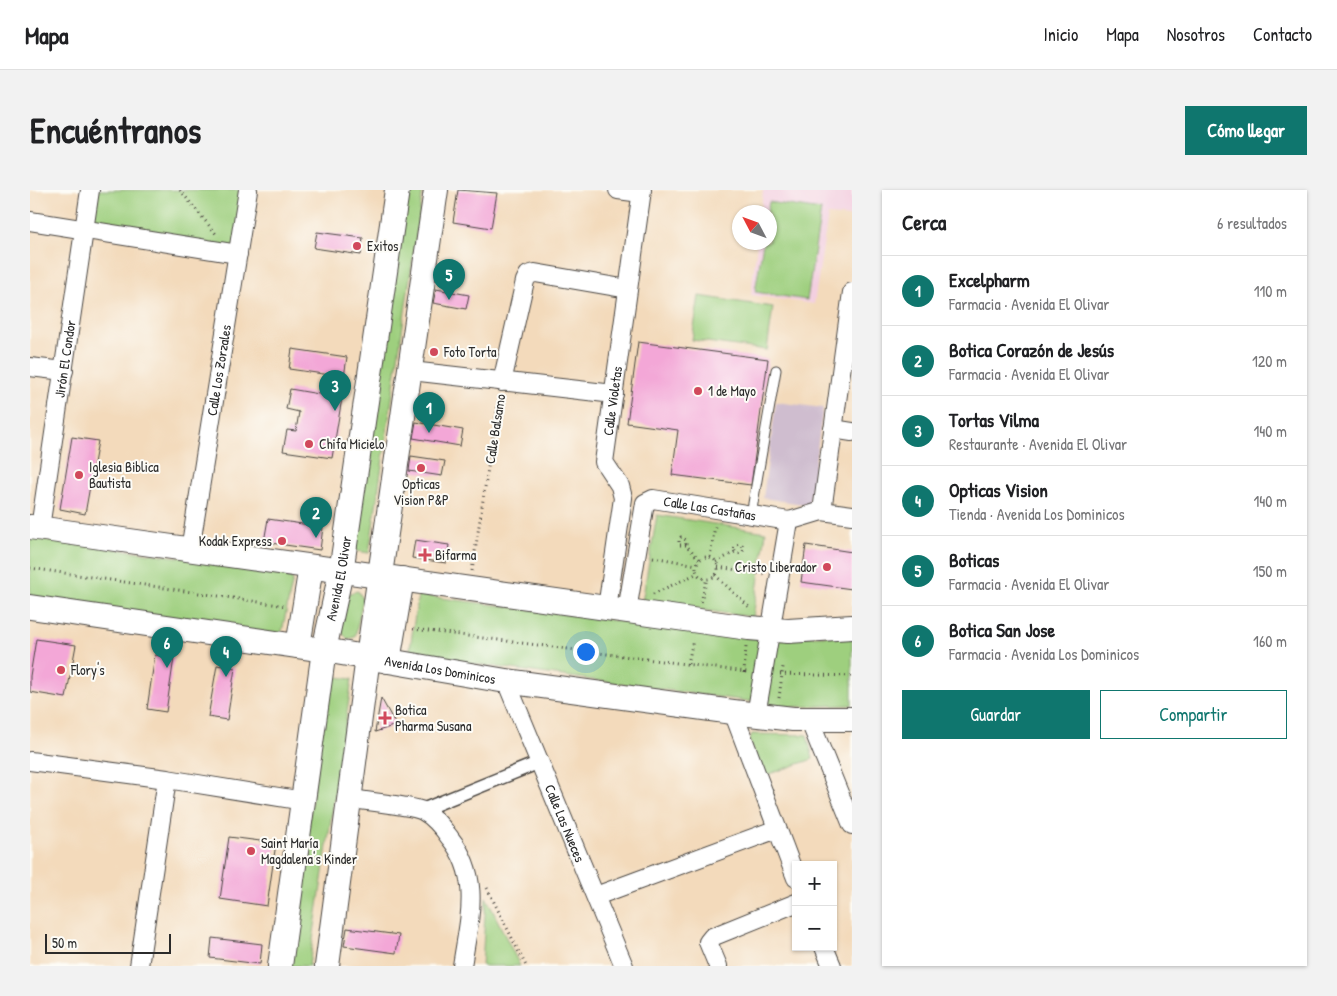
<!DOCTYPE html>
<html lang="es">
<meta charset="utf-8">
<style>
:root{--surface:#fff;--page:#f2f2f2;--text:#202124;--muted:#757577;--line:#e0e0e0;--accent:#0f766e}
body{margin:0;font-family:"Patrick Hand",sans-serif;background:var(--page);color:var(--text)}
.controls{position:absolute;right:15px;bottom:15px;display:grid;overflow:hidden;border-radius:0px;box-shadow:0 1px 4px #0004}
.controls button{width:45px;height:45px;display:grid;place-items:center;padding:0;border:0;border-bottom:1px solid var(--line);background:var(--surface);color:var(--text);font:25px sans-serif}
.compass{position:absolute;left:702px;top:15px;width:45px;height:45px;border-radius:50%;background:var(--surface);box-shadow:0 1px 4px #0004;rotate:311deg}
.scale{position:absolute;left:15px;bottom:12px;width:126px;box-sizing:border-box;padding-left:5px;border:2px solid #2b2b2b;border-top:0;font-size:14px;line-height:18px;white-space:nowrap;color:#2b2b2b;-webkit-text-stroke:4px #fdfcf7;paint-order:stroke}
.you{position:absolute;left:555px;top:461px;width:18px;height:18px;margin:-12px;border:4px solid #fff;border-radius:50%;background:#1a73e8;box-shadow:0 0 0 8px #1a73e833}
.badge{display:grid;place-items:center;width:32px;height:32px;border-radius:50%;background:var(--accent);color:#fff;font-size:16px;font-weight:700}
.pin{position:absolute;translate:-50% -41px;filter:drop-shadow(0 1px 2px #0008)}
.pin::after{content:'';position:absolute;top:26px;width:18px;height:15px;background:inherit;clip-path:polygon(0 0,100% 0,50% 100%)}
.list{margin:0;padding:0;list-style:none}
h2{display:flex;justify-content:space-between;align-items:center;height:65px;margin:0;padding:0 20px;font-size:21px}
h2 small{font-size:16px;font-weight:400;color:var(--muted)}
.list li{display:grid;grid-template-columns:32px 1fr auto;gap:15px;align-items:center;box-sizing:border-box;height:70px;padding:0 20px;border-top:1px solid var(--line)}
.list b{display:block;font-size:19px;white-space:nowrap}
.list p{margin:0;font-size:16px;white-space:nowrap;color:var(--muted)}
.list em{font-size:16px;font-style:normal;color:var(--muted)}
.actions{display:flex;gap:10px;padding:15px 20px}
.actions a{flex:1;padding:11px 0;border:1px solid var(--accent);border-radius:0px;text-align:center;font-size:18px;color:var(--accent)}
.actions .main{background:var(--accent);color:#fff}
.map{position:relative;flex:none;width:822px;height:776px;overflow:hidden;border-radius:0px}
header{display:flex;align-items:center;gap:30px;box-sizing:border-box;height:70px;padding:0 25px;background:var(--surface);border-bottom:1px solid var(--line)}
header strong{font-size:24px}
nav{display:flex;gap:28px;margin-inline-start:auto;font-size:18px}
.intro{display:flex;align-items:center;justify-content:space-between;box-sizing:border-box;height:120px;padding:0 30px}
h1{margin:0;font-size:35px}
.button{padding:12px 22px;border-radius:0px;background:var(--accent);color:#fff;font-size:18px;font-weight:700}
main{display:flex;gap:30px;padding:0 30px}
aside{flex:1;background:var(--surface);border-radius:0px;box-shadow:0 1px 4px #0004}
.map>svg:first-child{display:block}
.built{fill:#f3cfe0}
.industrial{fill:#cfbdcf}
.green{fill:#9ecf7e;stroke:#647d54}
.building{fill:#f3a7d7}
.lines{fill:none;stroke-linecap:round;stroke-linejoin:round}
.service-casing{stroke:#494541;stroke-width:11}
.pedestrian-casing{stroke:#494541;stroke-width:15}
.minor-casing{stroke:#494541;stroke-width:20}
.secondary-casing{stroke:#494541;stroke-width:26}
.path{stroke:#494541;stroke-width:3;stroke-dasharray:1 4;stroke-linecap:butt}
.service{stroke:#fff;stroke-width:9}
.pedestrian{stroke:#fff;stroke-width:12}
.minor{stroke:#fff;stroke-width:18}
.secondary{stroke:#fff;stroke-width:24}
.poi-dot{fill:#d1495b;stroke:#fdfcf7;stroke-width:2}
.labels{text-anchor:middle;stroke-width:4;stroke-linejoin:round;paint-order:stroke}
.poi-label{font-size:14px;fill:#2b2b2b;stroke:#fdfcf7;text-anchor:start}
.street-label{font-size:14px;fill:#2b2b2b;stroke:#fdfcf7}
</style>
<header>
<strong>Mapa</strong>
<nav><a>Inicio</a><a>Mapa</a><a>Nosotros</a><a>Contacto</a></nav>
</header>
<div class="intro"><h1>Encuéntranos</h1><a class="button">Cómo llegar</a></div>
<main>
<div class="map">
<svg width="822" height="776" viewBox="0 0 822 776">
<rect width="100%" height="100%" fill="#fdfcf7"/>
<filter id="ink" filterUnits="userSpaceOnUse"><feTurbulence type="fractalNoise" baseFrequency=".02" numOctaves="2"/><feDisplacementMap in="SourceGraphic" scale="10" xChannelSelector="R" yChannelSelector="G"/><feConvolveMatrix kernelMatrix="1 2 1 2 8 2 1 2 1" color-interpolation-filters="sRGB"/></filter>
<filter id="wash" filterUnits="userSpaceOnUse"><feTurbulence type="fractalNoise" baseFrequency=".0096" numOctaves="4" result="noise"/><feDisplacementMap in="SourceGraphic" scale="20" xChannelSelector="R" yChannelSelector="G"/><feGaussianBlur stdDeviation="1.12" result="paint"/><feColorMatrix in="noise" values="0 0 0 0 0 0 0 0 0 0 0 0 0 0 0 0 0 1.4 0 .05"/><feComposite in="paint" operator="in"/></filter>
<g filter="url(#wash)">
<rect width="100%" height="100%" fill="#f3dabb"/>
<path class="built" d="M 733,0 L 822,0 L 822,27 L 798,25 L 784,114 L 721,105 L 727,53 L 739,52 L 739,22 L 731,22 Z"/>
<path class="industrial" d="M 746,212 L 793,218 L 779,315 L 733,308 Z"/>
<path class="green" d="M 60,0 L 218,0 L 208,64 L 54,38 Z
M 372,0 L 393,0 L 339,363 L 321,360 Z
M 739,12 L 791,20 L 777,110 L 725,102 L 733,53 L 739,52 L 739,22 L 737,22 Z
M 669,106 L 743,117 L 737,160 L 662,150 Z
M 627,325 L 736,342 L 723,427 L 612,412 Z
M 0,348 L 249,380 L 263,389 L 251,446 L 0,412 Z
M 328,401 L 333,409 L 325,447 L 318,449 L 310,441 L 319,403 Z
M 388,405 L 719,448 L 822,445 L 822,515 L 761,517 L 379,465 Z
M 299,486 L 322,489 L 279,776 L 259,776 Z
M 722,544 L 777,545 L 783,569 L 733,586 L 719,550 Z
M 456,707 L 490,776 L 452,776 Z"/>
<g id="blocks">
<path class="building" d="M 428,0 L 467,3 L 461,38 L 423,32 Z
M 287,42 L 333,48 L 331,65 L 284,58 Z
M 406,99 L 439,105 L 436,119 L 403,113 Z
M 608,152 L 738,169 L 721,295 L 642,285 L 648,240 L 597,233 Z
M 262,159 L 317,167 L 314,187 L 259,179 Z
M 260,199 L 312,208 L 302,268 L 253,261 L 257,240 L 266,241 L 269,222 L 256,219 Z
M 386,232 L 433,240 L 430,256 L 383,248 Z
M 42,247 L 68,251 L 55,324 L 30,319 Z
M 381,266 L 415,271 L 412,286 L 379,281 Z
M 238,329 L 293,337 L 290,360 L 234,352 Z
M 385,350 L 419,355 L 416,373 L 382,368 Z
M 776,355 L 822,362 L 822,399 L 771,392 Z
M 6,449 L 46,455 L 36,508 L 0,502 L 0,486 Z
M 125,465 L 144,468 L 136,522 L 117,519 Z
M 187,475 L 205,478 L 197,530 L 178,527 Z
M 351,508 L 366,535 L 345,542 Z
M 199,647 L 246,653 L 237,716 L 190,709 Z
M 317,738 L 369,745 L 366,763 L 314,756 Z
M 182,748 L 232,754 L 230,774 L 180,768 Z"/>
</g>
</g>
<g filter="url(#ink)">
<use href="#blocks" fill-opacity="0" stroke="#494541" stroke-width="1"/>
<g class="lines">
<defs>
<path id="service" d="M 721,325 L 746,180"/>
<path id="pedestrian" d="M 392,620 L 510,572"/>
<g id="minor">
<path d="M 588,0 L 611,3"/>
<path d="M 0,31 L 208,64"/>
<path d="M 0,177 L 34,181"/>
<path d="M 381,181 L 584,204"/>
<path d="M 472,192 L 495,91 L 498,85 L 505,83 L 598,99"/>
<path d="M 803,239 L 822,242"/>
<path d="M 792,321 L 822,102"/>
<path id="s1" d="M 10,338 L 60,0"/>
<path id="s2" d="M 160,360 L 218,0"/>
<path id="s3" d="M 577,418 L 593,308 L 590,296 L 574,272 L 612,0"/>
<path id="s4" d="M 597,421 L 615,313 L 623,309 L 759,331 L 792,321 L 822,325"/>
<path id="s5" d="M 476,491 L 594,776"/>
<path d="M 703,522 L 766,688"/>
<path d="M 726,525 L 759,331"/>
<path d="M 779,529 L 822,635"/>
<path d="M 0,571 L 137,589 L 274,611"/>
<path d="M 321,609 C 335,611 384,616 393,621 C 404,627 413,638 420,648 C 452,688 439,729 432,776"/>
<path d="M 566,706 L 747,639"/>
<path d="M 794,757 L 802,776"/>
<path d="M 109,776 L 137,589"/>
<path d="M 688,776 L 678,752 L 682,747 L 766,713"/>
</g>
<g id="secondary">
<path d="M 0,337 L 719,438 L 758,441 L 822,437"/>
<path id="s6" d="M 0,417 L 294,460 L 476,491 L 703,522 L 763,529 L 822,529"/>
<path d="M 268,456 L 281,377"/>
<path d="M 358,471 L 372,389"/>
<path id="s7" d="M 250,776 L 294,460 L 311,382 L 367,0"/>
<path d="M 297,776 L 338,467 L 406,0"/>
</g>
</defs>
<use href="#service" class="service-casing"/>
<use href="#pedestrian" class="pedestrian-casing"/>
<use href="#minor" class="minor-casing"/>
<use href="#secondary" class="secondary-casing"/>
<path class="path" d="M 150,0 L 186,44
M704.5 359a4.5 4.5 0 1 1 9 0a4.5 4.5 0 1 1-9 0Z
M 656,355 L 649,355 L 649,349 L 651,347 L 656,350 L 656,355 L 670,370
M 623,367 L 667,375
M 680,367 L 685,336
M666 378a11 11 0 1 1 22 0a11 11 0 1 1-22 0Z
M 686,372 L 705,362
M 688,377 L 734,384
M 0,378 L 256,416
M 442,381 L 469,207
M 685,385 L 719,417
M 623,404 L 668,383
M 671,412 L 677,388
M 383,439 L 717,482
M 658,474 L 663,450
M 714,483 L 716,457
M 750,484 L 822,486
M 749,508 L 753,477
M 457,698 L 496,776"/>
<use href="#service" class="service"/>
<use href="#pedestrian" class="pedestrian"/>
<use href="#minor" class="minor"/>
<use href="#secondary" class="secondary"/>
</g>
</g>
<g class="poi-dot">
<circle cx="327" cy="56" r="5"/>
<circle cx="404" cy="162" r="5"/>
<circle cx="668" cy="201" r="5"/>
<circle cx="279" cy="254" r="5"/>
<circle cx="391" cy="278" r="5"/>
<circle cx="49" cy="285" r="5"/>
<circle cx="252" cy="351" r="5"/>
<path d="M392.5 357.5h5v5h5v5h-5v5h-5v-5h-5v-5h5z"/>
<circle cx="797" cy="377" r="5"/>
<circle cx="31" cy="480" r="5"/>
<path d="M352.5 520.5h5v5h5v5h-5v5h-5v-5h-5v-5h5z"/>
<circle cx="221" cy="661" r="5"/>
</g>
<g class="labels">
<g class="poi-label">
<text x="337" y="61">Exitos</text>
<text x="414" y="167">Foto Torta</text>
<text x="678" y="206">1 de Mayo</text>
<text x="289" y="259">Chifa Micielo</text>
<text x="59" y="282">Iglesia Biblica<tspan x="59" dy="16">Bautista</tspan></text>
<text x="391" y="299" text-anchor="middle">Opticas<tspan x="391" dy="16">Vision P&amp;P</tspan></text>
<text x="242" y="356" text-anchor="end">Kodak Express</text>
<text x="405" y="370">Bifarma</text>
<text x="787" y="382" text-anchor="end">Cristo Liberador</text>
<text x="41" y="485">Flory's</text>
<text x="365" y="525">Botica<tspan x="365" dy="16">Pharma Susana</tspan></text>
<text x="231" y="658">Saint María<tspan x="231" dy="16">Magdalena's Kinder</tspan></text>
</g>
<g class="street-label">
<text dy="5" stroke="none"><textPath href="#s1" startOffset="171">Jirón El Condor</textPath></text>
<text dy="5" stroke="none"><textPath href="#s2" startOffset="182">Calle Los Zorzales</textPath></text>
<text dy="5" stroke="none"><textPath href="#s3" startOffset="214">Calle Violetas</textPath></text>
<text transform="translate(465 239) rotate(-81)" y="5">Calle Balsamo</text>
<text dy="5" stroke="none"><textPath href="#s4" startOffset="176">Calle Las Castañas</textPath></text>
<text dy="5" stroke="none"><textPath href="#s7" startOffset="392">Avenida El Olivar</textPath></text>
<text dy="5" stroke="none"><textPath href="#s6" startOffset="415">Avenida Los Dominicos</textPath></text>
<text dy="5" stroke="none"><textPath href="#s5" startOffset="154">Calle Las Nueces</textPath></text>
</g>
</g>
</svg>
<div class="controls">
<button>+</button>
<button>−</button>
</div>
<svg class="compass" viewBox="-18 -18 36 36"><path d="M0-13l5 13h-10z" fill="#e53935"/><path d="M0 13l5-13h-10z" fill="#757577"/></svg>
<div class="scale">50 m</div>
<div class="you"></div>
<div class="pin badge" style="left:399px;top:243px">1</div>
<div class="pin badge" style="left:286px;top:348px">2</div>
<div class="pin badge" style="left:305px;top:221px">3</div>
<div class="pin badge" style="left:196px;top:487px">4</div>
<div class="pin badge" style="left:419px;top:110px">5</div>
<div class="pin badge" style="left:137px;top:478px">6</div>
</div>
<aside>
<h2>Cerca<small>6 resultados</small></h2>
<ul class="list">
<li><span class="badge">1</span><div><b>Excelpharm</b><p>Farmacia · Avenida El Olivar</p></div><em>110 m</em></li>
<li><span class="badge">2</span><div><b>Botica Corazón de Jesús</b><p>Farmacia · Avenida El Olivar</p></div><em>120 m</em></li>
<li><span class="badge">3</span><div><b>Tortas Vilma</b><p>Restaurante · Avenida El Olivar</p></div><em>140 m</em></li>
<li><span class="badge">4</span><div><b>Opticas Vision</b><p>Tienda · Avenida Los Dominicos</p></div><em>140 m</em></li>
<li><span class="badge">5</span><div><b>Boticas</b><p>Farmacia · Avenida El Olivar</p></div><em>150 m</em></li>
<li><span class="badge">6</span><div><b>Botica San Jose</b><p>Farmacia · Avenida Los Dominicos</p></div><em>160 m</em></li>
</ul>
<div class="actions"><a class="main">Guardar</a><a>Compartir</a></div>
</aside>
</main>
